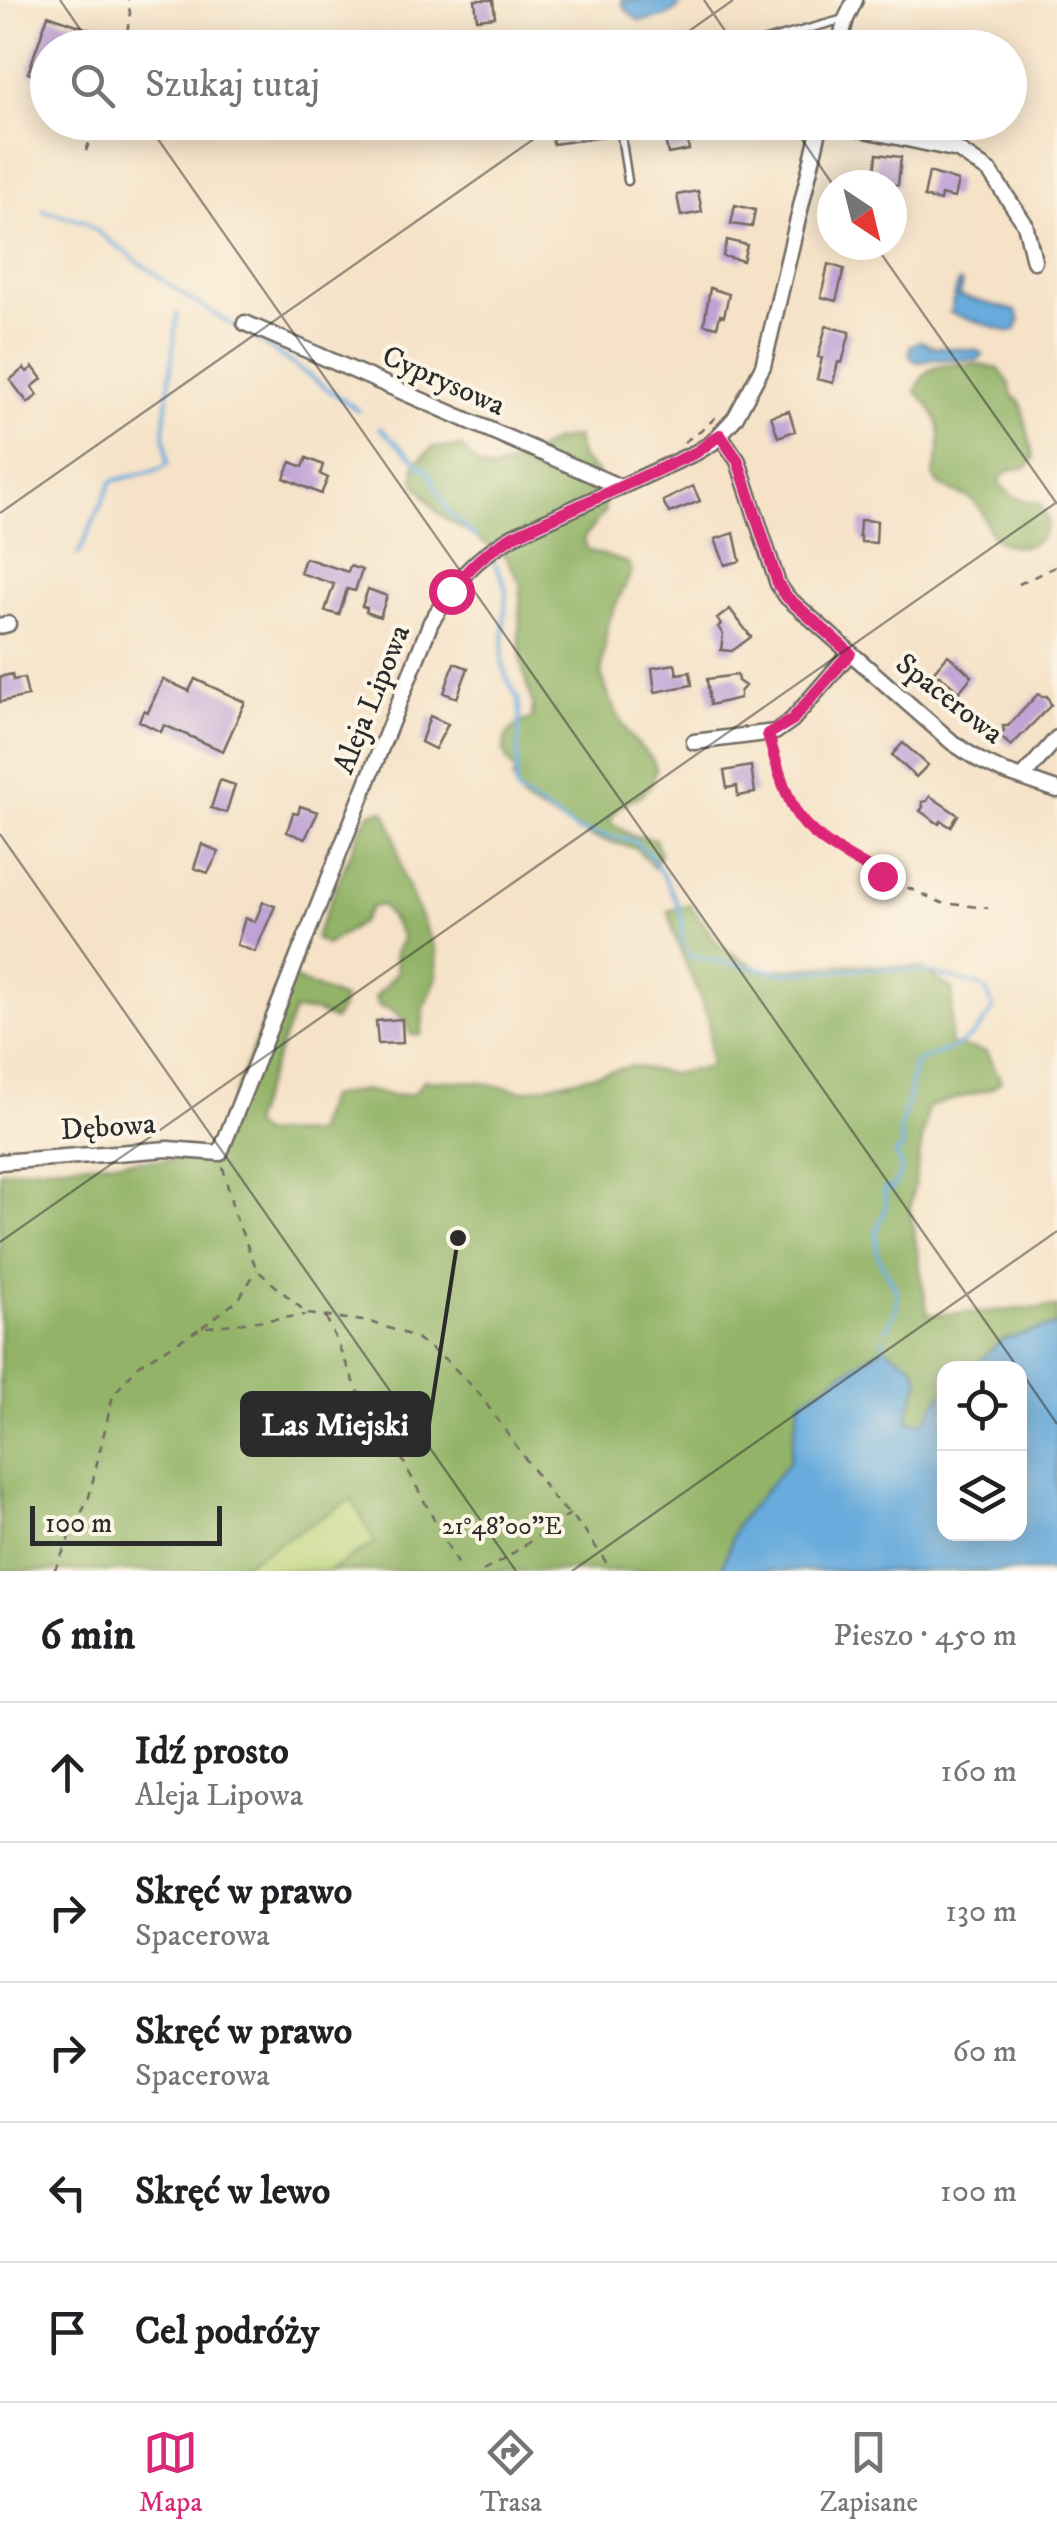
<!DOCTYPE html>
<html lang="pl">
<meta charset="utf-8">
<style>
:root{--surface:#fff;--page:#f2f2f2;--text:#202124;--muted:#757577;--line:#e0e0e0;--accent:#db2777}
body{margin:0;font-family:"IM FELL DW Pica",serif;background:var(--page);color:var(--text)}
.controls{position:absolute;right:30px;bottom:30px;display:grid;overflow:hidden;border-radius:20px;box-shadow:0 5px 25px #0003}
.controls button{width:90px;height:90px;display:grid;place-items:center;padding:0;border:0;border-bottom:2px solid var(--line);background:var(--surface);color:var(--text);font:50px sans-serif}
.compass{position:absolute;left:817px;top:170px;width:90px;height:90px;border-radius:50%;background:var(--surface);box-shadow:0 5px 25px #0003;rotate:145deg}
.scale{position:absolute;left:30px;bottom:25px;width:192px;box-sizing:border-box;padding-left:10px;border:5px solid #2b2b2b;border-top:0;font-size:28px;line-height:35px;white-space:nowrap;color:#2b2b2b;-webkit-text-stroke:8px #fcf5e5;paint-order:stroke}
.stop{position:absolute;width:30px;height:30px;margin:-22px;border:8px solid #db2777;border-radius:50%;background:#fff}
.stop.end{background:#db2777;border-color:#fff;box-shadow:0 2px 10px #0008}
.list{margin:0;padding:0;list-style:none}
h2{display:flex;justify-content:space-between;align-items:center;height:130px;margin:0;padding:0 40px;font-size:42px}
h2 small{font-size:32px;font-weight:400;color:var(--muted)}
.list li{display:grid;grid-template-columns:65px 1fr auto;gap:30px;align-items:center;box-sizing:border-box;height:140px;padding:0 40px;border-top:2px solid var(--line)}
.list b{display:block;font-size:38px;white-space:nowrap}
.list p{margin:0;font-size:32px;white-space:nowrap;color:var(--muted)}
.list em{font-size:32px;font-style:normal;color:var(--muted)}
.icon{flex:none;width:55px;height:55px;fill:none;stroke:currentColor;stroke-width:2;stroke-linecap:round;stroke-linejoin:round}
.map{position:relative;flex:none;width:1057px;height:1571px;overflow:hidden}
.search{position:absolute;background:var(--surface);box-shadow:0 5px 25px #0003;left:30px;right:30px;top:30px;height:110px;display:flex;align-items:center;gap:25px;box-sizing:border-box;padding:0 35px;border-radius:55px;color:var(--muted);font-size:38px}
.sheet{height:830px;background:var(--surface)}
nav{display:flex;justify-content:space-around;align-items:center;box-sizing:border-box;height:140px;border-top:2px solid var(--line);background:var(--surface);font-size:28px;color:var(--muted)}
nav a{display:grid;justify-items:center;gap:5px}
nav .on{color:var(--accent)}
.map>svg:first-child{display:block}
.green{fill:#bad276;stroke:#727e50;stroke-width:2.5}
.forest{fill:#93b467;stroke:#5f7049;stroke-width:2.5}
.water{fill:#67abdc;stroke:#496b84;stroke-width:2.5}
.lines{fill:none;stroke-linecap:round;stroke-linejoin:round}
.stream{stroke:#67abdc;stroke-width:4}
.building{fill:#c0a3d6}
.lane-casing{stroke:#726b62;stroke-width:11}
.street-casing{stroke:#726b62;stroke-width:19}
.path{stroke:#726b62;stroke-width:2.5;stroke-dasharray:8 8;stroke-linecap:butt}
.lane{stroke:#fff;stroke-width:6}
.street{stroke:#fff;stroke-width:14}
.route{stroke:#db2777;stroke-width:12}
.ticks{fill:none;stroke:#2b2b2b;stroke-width:2.5;stroke-opacity:0.45}
.labels{text-anchor:middle;stroke-width:8;stroke-linejoin:round;paint-order:stroke}
.street-label{font-size:30px;fill:#2b2b2b;stroke:#fcf5e5}
.ticks-label{font-size:25px;text-anchor:middle;fill:#2b2b2b;stroke:#fcf5e5;stroke-width:8;stroke-linejoin:round;paint-order:stroke}
.leader{fill:none;stroke:#2b2b2b;stroke-width:4}
.callout-dot{fill:#2b2b2b;stroke:#fcf5e5;stroke-width:4}
.callout{fill:#2b2b2b;stroke:#2b2b2b;stroke-width:4}
.callout-label{font-size:32px;text-anchor:middle;font-weight:bold;fill:#fff}
</style>
<div class="map">
<svg width="1057" height="1571" viewBox="0 0 1057 1571">
<rect width="100%" height="100%" fill="#fcf5e5"/>
<filter id="ink" filterUnits="userSpaceOnUse"><feTurbulence type="fractalNoise" baseFrequency=".01" numOctaves="2"/><feDisplacementMap in="SourceGraphic" scale="20" xChannelSelector="R" yChannelSelector="G"/><feConvolveMatrix kernelMatrix="1 2 1 2 8 2 1 2 1" color-interpolation-filters="sRGB"/></filter>
<filter id="wash" filterUnits="userSpaceOnUse"><feTurbulence type="fractalNoise" baseFrequency=".0048" numOctaves="4" result="noise"/><feDisplacementMap in="SourceGraphic" scale="40" xChannelSelector="R" yChannelSelector="G"/><feGaussianBlur stdDeviation="2.25" result="paint"/><feColorMatrix in="noise" values="0 0 0 0 0 0 0 0 0 0 0 0 0 0 0 0 0 1.4 0 .05"/><feComposite in="paint" operator="in"/></filter>
<g filter="url(#wash)">
<rect width="100%" height="100%" fill="#f5e2c7"/>
<path class="green" d="M 352,1498 L 375,1543 L 329,1571 L 232,1571 Z"/>
<path class="forest" d="M 975,364 L 999,369 L 1009,383 L 1012,395 L 1021,403 L 1034,459 L 1026,468 C 1014,468 1004,469 999,482 C 1010,497 1021,500 1040,504 L 1048,521 C 1047,524 1044,534 1042,536 C 1030,551 1004,549 992,535 C 984,524 985,509 972,500 C 956,489 945,495 933,476 C 944,440 945,418 916,392 C 925,360 947,366 975,364 Z
M 576,437 L 581,459 L 597,472 L 605,511 L 583,539 L 588,550 L 628,563 L 632,571 L 608,622 L 601,674 L 611,702 L 629,735 L 652,759 L 656,768 L 652,783 L 642,794 L 620,806 L 609,821 L 632,836 L 655,839 L 660,854 L 654,868 L 636,848 L 591,837 L 526,803 L 517,792 L 513,778 L 516,772 C 494,749 504,728 532,718 L 533,705 L 522,666 L 519,634 L 521,584 L 506,557 L 438,513 L 414,481 L 415,464 L 433,447 L 461,447 L 477,464 L 491,471 L 524,459 L 553,441 Z
M 384,810 L 394,833 L 403,876 L 436,952 L 437,977 L 424,1008 L 421,1035 L 411,1035 C 404,1017 398,1010 379,1006 L 375,998 L 397,972 L 395,953 L 403,937 L 382,905 L 371,907 L 362,922 L 326,945 L 315,938 L 360,830 L 370,813 Z
M 690,905 L 719,945 L 762,971 L 849,964 L 921,968 L 953,990 L 950,1044 L 986,1052 L 1001,1081 L 992,1088 L 928,1107 L 910,1208 L 928,1315 L 1057,1307 L 1057,1325 L 1002,1340 L 972,1368 L 944,1368 L 944,1392 C 935,1400 931,1414 923,1424 L 909,1421 L 908,1412 L 920,1380 L 913,1366 L 884,1348 L 801,1401 L 789,1462 L 737,1524 L 721,1571 L 329,1571 L 375,1543 L 352,1499 L 232,1571 L 0,1571 L 0,1171 C 69,1163 138,1159 208,1160 L 283,974 L 343,999 L 341,1008 L 334,1020 L 314,1011 L 294,1011 L 251,1123 L 261,1134 L 315,1133 L 328,1097 L 363,1090 L 395,1096 L 413,1094 L 424,1080 L 477,1082 L 524,1091 L 632,1066 L 671,1074 L 710,1067 L 709,1020 L 674,935 L 669,911 Z"/>
<path class="water" d="M 621,0 L 683,0 C 674,18 658,19 639,21 L 625,9 Z
M 958,282 L 962,283 L 959,296 L 1016,311 L 1020,320 L 1016,330 L 1009,332 L 950,313 Z
M 920,341 L 934,347 L 976,350 L 983,355 L 978,360 L 935,359 L 919,362 L 913,360 L 910,356 L 910,346 Z
M 1057,1325 L 1057,1571 L 721,1571 L 737,1524 L 789,1462 L 800,1401 L 884,1347 L 913,1365 L 920,1380 L 908,1412 L 909,1421 L 923,1423 C 931,1414 935,1400 944,1392 L 944,1534 L 1020,1534 L 1020,1368 L 972,1368 L 1002,1340 Z"/>
<g class="lines">
<path class="stream" d="M 43,210 L 83,221 L 185,296 L 264,344 L 359,411
M 380,428 L 429,473 L 449,513 L 477,538
M 78,555 L 112,481 L 160,469 L 168,463 L 164,431 L 177,314
M 492,559 L 503,579 L 506,593 L 502,660 L 506,676 L 518,699 L 520,714 L 516,786 L 517,792 L 578,831 L 632,840 L 647,852 L 663,875 L 678,904 L 683,923 L 681,939 L 689,956 L 785,973 L 878,968 L 932,973 L 978,985 L 988,993 L 993,1009 C 981,1030 968,1043 944,1051 C 933,1055 924,1057 914,1065 C 912,1078 910,1093 906,1106 C 903,1122 897,1131 903,1147 L 896,1154 L 902,1171 L 891,1190 L 885,1188 L 884,1191 C 890,1217 876,1219 876,1239 C 876,1279 917,1284 885,1330
M 883,1338 L 884,1347"/>
</g>
<g id="blocks">
<path class="building" d="M 475,0 L 493,0 L 495,17 L 477,19 Z
M 48,15 L 103,34 L 98,48 L 48,48 L 48,80 L 28,73 Z
M 600,36 L 602,48 L 564,48 L 564,42 Z
M 550,122 L 577,122 L 578,130 L 609,126 L 610,136 L 553,144 Z
M 662,122 L 684,122 L 689,150 L 668,154 Z
M 877,154 L 901,157 L 898,185 L 882,185 L 883,175 L 875,174 Z
M 929,172 L 958,181 L 954,198 L 941,195 L 940,201 L 924,197 Z
M 698,191 L 702,212 L 681,216 L 677,195 Z
M 735,205 L 755,210 L 752,227 L 731,224 Z
M 727,240 L 747,245 L 743,261 L 723,256 Z
M 828,264 L 844,269 L 836,301 L 821,297 Z
M 710,288 L 729,294 L 724,316 L 720,315 L 717,327 L 704,324 Z
M 826,326 L 850,332 L 842,363 L 838,362 L 833,383 L 817,379 L 822,358 L 818,357 Z
M 33,367 L 42,379 L 32,387 L 38,395 L 28,403 L 10,380 L 24,368 L 27,372 Z
M 789,411 L 795,431 L 778,437 L 771,416 Z
M 307,458 L 323,465 L 320,474 L 328,478 L 321,494 L 284,478 L 291,462 L 303,467 Z
M 693,486 L 700,501 L 669,513 L 663,501 Z
M 860,520 L 877,521 L 876,543 L 861,542 L 861,537 L 859,537 Z
M 734,533 L 740,561 L 725,565 L 715,539 Z
M 305,558 L 348,572 L 350,566 L 362,570 L 355,591 L 347,589 L 339,615 L 325,611 L 334,584 L 300,573 Z
M 368,589 L 387,596 L 380,617 L 366,612 L 367,608 L 362,606 Z
M 730,609 L 751,637 L 732,651 L 721,650 L 723,634 L 718,627 L 721,624 L 717,619 Z
M 948,655 L 972,676 L 959,692 L 940,675 L 930,676 Z
M 454,663 L 468,668 L 457,698 L 444,693 Z
M 675,664 L 677,674 L 690,672 L 692,685 L 655,692 L 652,668 Z
M 12,674 L 13,680 L 24,678 L 28,696 L 0,702 L 0,677 Z
M 737,675 L 738,681 L 745,686 L 740,692 L 740,698 L 710,705 L 707,679 Z
M 163,679 L 189,691 L 195,679 L 245,702 L 223,751 L 164,725 L 161,732 L 139,721 L 144,710 L 148,712 Z
M 1038,694 L 1042,697 L 1047,696 L 1051,705 L 1011,746 L 1000,736 L 1004,731 L 1003,726 L 1008,726 Z
M 430,716 L 448,724 L 435,749 L 421,742 Z
M 903,743 L 928,765 L 916,777 L 892,755 Z
M 751,766 L 755,793 L 738,796 L 737,786 L 727,788 L 724,771 Z
M 220,780 L 235,785 L 226,813 L 211,808 Z
M 930,796 L 958,815 L 951,827 L 941,821 L 939,824 L 920,811 L 923,807 L 922,802 L 927,801 Z
M 300,806 L 318,812 L 305,839 L 287,832 L 293,813 L 298,814 Z
M 202,844 L 219,852 L 208,873 L 194,868 Z
M 263,902 L 275,906 L 255,952 L 237,945 L 245,918 L 255,922 Z
M 402,1019 L 403,1043 L 378,1044 L 376,1021 Z"/>
</g>
</g>
<g filter="url(#ink)">
<use href="#blocks" fill-opacity="0" stroke="#726b62" stroke-width="2.5"/>
<g class="lines">
<defs>
<path id="lane" d="M 740,48 L 844,19
M 619,122 L 628,181"/>
<path id="street" d="M 838,48 L 846,19 L 855,0
M 827,122 L 958,150 L 990,172 L 1025,224 L 1034,261
M 245,323 L 620,487
M 720,435 L 738,461 L 773,569 L 778,584 L 787,597 L 953,743 L 979,760 L 1002,771 L 1057,790
M 0,626 L 8,624
M 694,742 L 775,732 L 792,720 L 850,653
M 1022,778 L 1057,738
M 0,1162 L 168,1149 L 220,1153 L 431,622 C 458,580 469,562 513,536 L 697,452 L 712,443 L 735,418 L 763,366 L 821,122"/>
</defs>
<use href="#lane" class="lane-casing"/>
<use href="#street" class="street-casing"/>
<path class="path" d="M 125,48 L 130,13 L 128,0
M 86,151 L 96,122
M 684,442 L 701,431 L 717,416
M 1019,584 L 1057,566
M 771,745 L 795,812 L 816,835 L 882,876 L 942,903 L 988,908
M 223,1167 L 234,1213 L 257,1270 L 308,1314 L 371,1322 L 415,1337 L 446,1360 L 477,1391 L 554,1499 L 583,1528 L 606,1562 L 610,1571
M 326,1317 L 359,1393 L 393,1442 L 461,1571
M 202,1327 L 238,1300 L 257,1270
M 54,1571 L 89,1497 L 113,1395 L 139,1365 L 201,1328 L 305,1315
M 483,1571 L 503,1560 L 570,1514"/>
<use href="#lane" class="lane"/>
<use href="#street" class="street"/>
</g>
</g>
<g class="lines" filter="url(#ink)">
<path class="route" d="M 451,591 C 471,565 485,553 513,536 L 697,452 L 720,435 L 738,461 L 778,584 L 787,597 L 850,653 L 792,720 L 768,734 C 775,759 782,786 794,809 C 810,840 853,858 882,876"/>
</g>
<path class="ticks" d="M 60,0 L 93,48M 704,0 L 737,48M 665,48 L 733,0M 146,122 L 1018,1368M 790,122 L 833,185M 875,245 L 1057,504M 0,513 L 558,122M 0,834 L 516,1571M 0,1242 L 1057,502M 1020,1370 L 1057,1424M 572,1571 L 1057,1231"/>
<g class="labels">
<g class="street-label">
<text transform="translate(444 380) rotate(24)" y="10">Cyprysowa</text>
<text transform="translate(950 698) rotate(38)" y="10">Spacerowa</text>
<text transform="translate(371 699) rotate(-68)" y="10">Aleja Lipowa</text>
<text transform="translate(108 1126) rotate(-4)" y="10">Dębowa</text>
</g>
</g>
<g class="ticks-label">
<text x="502" y="1534">21°48'00"E</text>
</g>
<path class="leader" d="M458 1238L429 1424"/>
<circle class="callout-dot" cx="458" cy="1238" r="10"/>
<rect class="callout" x="242" y="1393" width="187" height="62" rx="10"/>
<g class="callout-label">
<text x="335" y="1435">Las Miejski</text>
</g>
</svg>
<div class="controls">
<button><svg class="icon" aria-label="locate" viewBox="0 0 24 24"><circle cx="12" cy="12" r="6"/><path d="M12 2v4M12 18v4M2 12h4M18 12h4"/></svg></button>
<button><svg class="icon" aria-label="layers" viewBox="0 0 24 24"><path d="M12 4l9 5-9 5-9-5zM3 14l9 5 9-5"/></svg></button>
</div>
<svg class="compass" viewBox="-18 -18 36 36"><path d="M0-13l5 13h-10z" fill="#e53935"/><path d="M0 13l5-13h-10z" fill="#757577"/></svg>
<div class="scale">100 m</div>
<div class="stop" style="left:451px;top:591px"></div>
<div class="stop end" style="left:882px;top:876px"></div>
<div class="search"><svg class="icon" aria-label="search" viewBox="0 0 24 24"><circle cx="10" cy="10" r="6"/><path d="M15 15l6 6"/></svg>Szukaj tutaj</div>
</div>
<section class="sheet">
<h2>6 min<small>Pieszo · 450 m</small></h2>
<ul class="list">
<li><svg class="icon" aria-label="ahead" viewBox="0 0 24 24"><path d="M12 20V5M6 11l6-6 6 6"/></svg><div><b>Idź prosto</b><p>Aleja Lipowa</p></div><em>160 m</em></li>
<li><svg class="icon" aria-label="right" viewBox="0 0 24 24"><path d="M7 20v-9h11M14 6l5 5-5 5"/></svg><div><b>Skręć w prawo</b><p>Spacerowa</p></div><em>130 m</em></li>
<li><svg class="icon" aria-label="right" viewBox="0 0 24 24"><path d="M7 20v-9h11M14 6l5 5-5 5"/></svg><div><b>Skręć w prawo</b><p>Spacerowa</p></div><em>60 m</em></li>
<li><svg class="icon" aria-label="left" viewBox="0 0 24 24"><path d="M17 20v-9H6M10 6l-5 5 5 5"/></svg><div><b>Skręć w lewo</b></div><em>100 m</em></li>
<li><svg class="icon" aria-label="arrive" viewBox="0 0 24 24"><path d="M6 21V4h12l-3 4 3 4H6"/></svg><div><b>Cel podróży</b></div></li>
</ul>
</section>
<nav>
<a class="on"><svg class="icon" aria-label="map" viewBox="0 0 24 24"><path d="M3 6l6-2 6 2 6-2v14l-6 2-6-2-6 2zM9 4v14M15 6v14"/></svg>Mapa</a>
<a><svg class="icon" aria-label="directions" viewBox="0 0 24 24"><path d="M12 3l9 9-9 9-9-9zM9 14v-3h6M13 9l2 2-2 2"/></svg>Trasa</a>
<a><svg class="icon" aria-label="saved" viewBox="0 0 24 24"><path d="M7 4h10v16l-5-4-5 4z"/></svg>Zapisane</a>
</nav>
